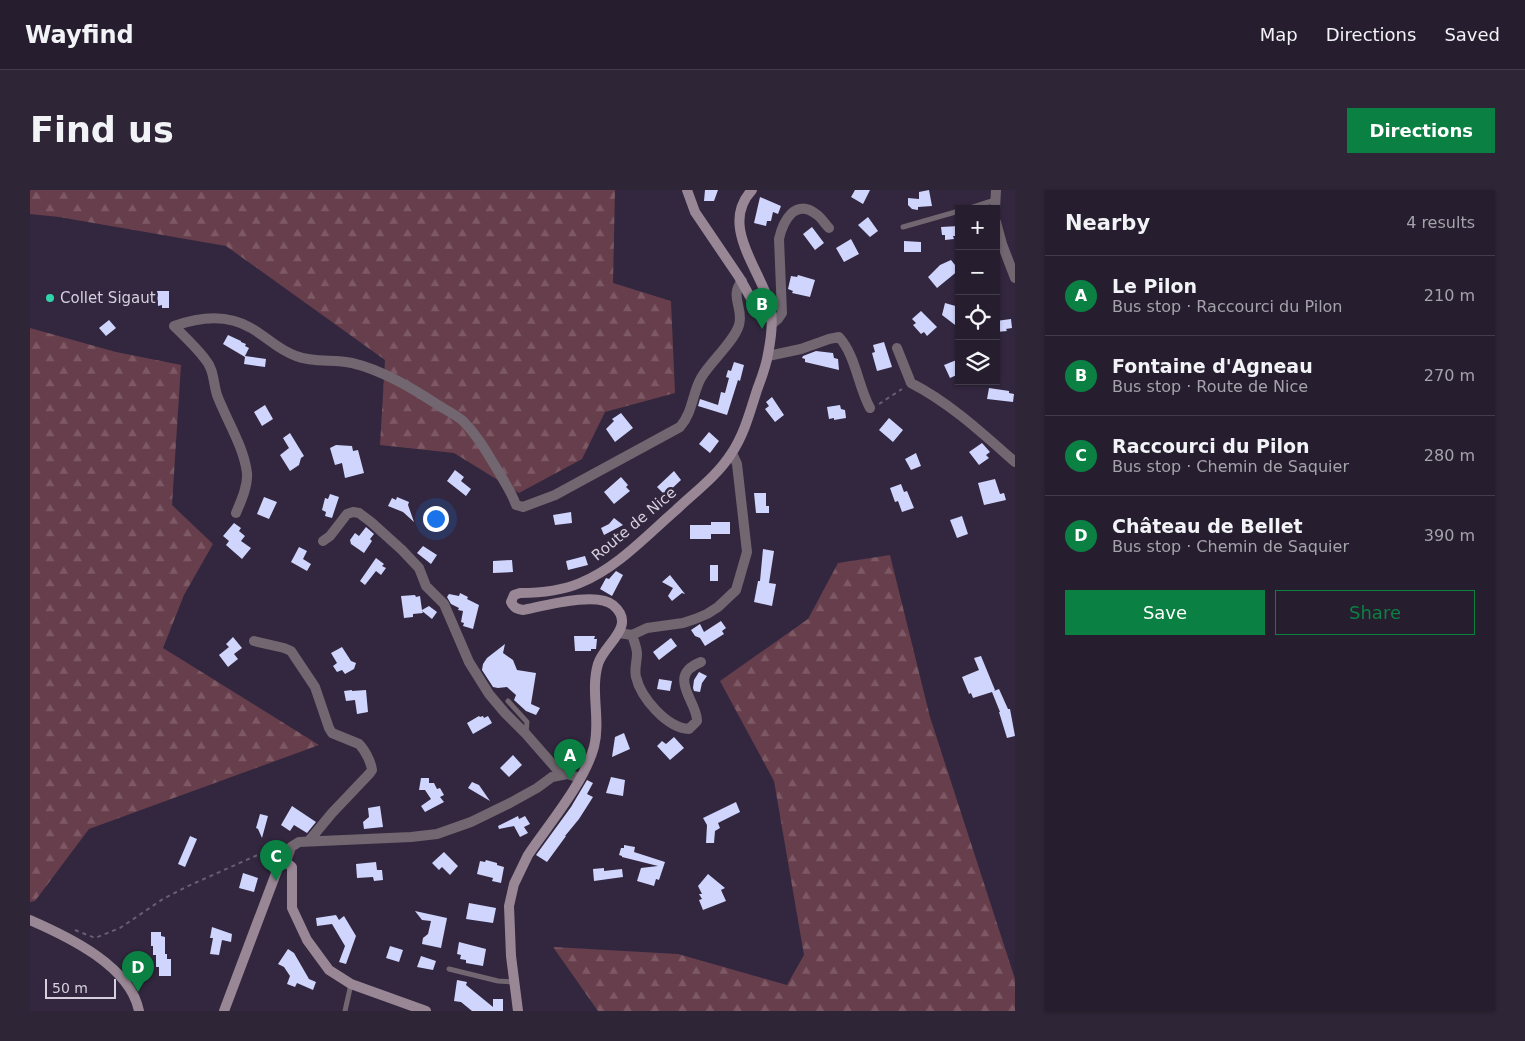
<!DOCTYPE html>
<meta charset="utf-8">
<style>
:root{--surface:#261d2e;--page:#2e2636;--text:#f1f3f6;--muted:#a4a2aa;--line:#423b4a;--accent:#0b8043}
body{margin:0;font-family:"DejaVu Sans",sans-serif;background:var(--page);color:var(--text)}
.controls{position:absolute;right:15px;top:15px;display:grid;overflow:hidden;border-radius:0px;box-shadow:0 1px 4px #0004}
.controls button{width:45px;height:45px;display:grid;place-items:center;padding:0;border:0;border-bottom:1px solid var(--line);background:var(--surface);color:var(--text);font:25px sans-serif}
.scale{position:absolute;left:15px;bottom:12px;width:71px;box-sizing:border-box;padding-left:5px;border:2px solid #d5cfde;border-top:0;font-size:14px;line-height:18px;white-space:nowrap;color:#d5cfde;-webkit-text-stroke:4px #32273e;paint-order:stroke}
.you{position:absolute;left:405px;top:328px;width:18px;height:18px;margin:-12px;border:4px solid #fff;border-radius:50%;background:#1a73e8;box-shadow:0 0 0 8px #1a73e833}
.badge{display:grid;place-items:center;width:32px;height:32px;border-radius:50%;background:var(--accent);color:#fff;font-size:16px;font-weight:700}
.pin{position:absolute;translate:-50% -41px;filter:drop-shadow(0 1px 2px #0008)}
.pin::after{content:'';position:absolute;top:26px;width:18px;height:15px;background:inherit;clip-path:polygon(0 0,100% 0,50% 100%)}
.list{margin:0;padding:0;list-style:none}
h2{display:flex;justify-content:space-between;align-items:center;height:65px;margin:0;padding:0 20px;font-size:21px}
h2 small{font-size:16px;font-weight:400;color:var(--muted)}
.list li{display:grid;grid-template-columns:32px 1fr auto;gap:15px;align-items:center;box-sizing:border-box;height:80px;padding:0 20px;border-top:1px solid var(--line)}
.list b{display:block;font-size:19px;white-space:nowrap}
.list p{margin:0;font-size:16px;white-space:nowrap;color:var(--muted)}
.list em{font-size:16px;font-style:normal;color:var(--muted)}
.actions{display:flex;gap:10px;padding:15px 20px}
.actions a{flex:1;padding:11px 0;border:1px solid var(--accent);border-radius:0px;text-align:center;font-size:18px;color:var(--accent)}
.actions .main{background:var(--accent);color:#fff}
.icon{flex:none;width:28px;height:28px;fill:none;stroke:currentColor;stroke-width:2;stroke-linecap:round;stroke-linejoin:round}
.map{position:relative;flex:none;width:985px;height:821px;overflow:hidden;border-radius:0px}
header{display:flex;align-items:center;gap:30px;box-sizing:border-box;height:70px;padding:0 25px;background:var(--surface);border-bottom:1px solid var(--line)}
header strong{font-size:24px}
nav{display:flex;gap:28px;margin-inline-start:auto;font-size:18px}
.intro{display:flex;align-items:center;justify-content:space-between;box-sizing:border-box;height:120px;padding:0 30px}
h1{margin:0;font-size:35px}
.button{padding:12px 22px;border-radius:0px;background:var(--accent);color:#fff;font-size:18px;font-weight:700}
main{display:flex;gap:30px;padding:0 30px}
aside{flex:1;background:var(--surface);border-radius:0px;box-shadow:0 1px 4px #0004}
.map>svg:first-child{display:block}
.forest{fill:url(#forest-firs)}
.building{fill:#cfd5fd}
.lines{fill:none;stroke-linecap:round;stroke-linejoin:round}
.path{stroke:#675e72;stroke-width:2;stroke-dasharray:4 4;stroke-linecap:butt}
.lane{stroke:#726770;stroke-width:5}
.street{stroke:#726770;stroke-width:10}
.secondary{stroke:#998795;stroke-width:10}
.poi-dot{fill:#32d4a9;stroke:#32273e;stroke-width:2}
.labels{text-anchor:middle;stroke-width:5;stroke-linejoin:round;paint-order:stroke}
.poi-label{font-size:15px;fill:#d5cfde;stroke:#32273e;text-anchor:start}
.street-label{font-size:15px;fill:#d5cfde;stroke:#32273e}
</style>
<header>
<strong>Wayfind</strong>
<nav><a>Map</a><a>Directions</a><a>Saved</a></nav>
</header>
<div class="intro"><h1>Find us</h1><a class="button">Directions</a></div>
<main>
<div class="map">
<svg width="985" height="821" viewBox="0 0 985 821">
<defs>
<pattern id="forest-firs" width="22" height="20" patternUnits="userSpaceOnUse" patternTransform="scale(1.25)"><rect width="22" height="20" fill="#673e4b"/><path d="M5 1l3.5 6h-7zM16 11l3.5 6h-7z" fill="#7c5964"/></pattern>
</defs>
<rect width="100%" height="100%" fill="#32273e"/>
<path class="forest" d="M 0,0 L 585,0 L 583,93 L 641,111 L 645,203 L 575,222 L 552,269 L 489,303 L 424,263 L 350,255 L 355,170 L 196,56 L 29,27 L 0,24 Z
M 0,138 L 86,162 L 151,175 L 142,315 L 183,354 L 154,405 L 133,458 L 289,555 L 59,639 L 5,711 L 0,712 Z
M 860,365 L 900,527 L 985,789 L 985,821 L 568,821 L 523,757 L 648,764 L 757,795 L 774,765 L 744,591 L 690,491 L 778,429 L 808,373 Z"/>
<path class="building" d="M 675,0 L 688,0 L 684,11 L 674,11 Z
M 825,0 L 840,0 L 833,14 L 821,7 Z
M 899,0 L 902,16 L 888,17 L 888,20 L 882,19 L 878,15 L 878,8 L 889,9 L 889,2 Z
M 730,7 L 751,16 L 748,24 L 743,22 L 741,31 L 737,31 L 736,36 L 724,33 Z
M 838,27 L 848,41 L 840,47 L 828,35 Z
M 929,36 L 929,46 L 923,46 L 924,49 L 915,50 L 915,45 L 912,45 L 911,37 Z
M 782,37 L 794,53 L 785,60 L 773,44 Z
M 821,49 L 829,64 L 814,72 L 806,58 Z
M 874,51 L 891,52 L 891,62 L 874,62 Z
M 921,70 L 929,80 L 907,98 L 898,87 L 910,75 Z
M 768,85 L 785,90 L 780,107 L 762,103 L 763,101 L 758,99 L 761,86 L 767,87 Z
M 127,101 L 139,101 L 139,118 L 132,118 L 132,115 L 128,116 Z
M 915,113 L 929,117 L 929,138 L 912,125 Z
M 891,121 L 907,137 L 897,146 L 894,142 L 891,144 L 883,135 L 886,133 L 882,129 Z
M 981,129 L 982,138 L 976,139 L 977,141 L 966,142 L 966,131 Z
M 79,130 L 86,138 L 76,146 L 69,138 Z
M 198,145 L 211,151 L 211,152 L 216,154 L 215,156 L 219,158 L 215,166 L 236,169 L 235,177 L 214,174 L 215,167 L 193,154 Z
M 854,152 L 862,177 L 847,181 L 842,163 L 845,162 L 843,155 Z
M 786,161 L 803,163 L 804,168 L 808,169 L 809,180 L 775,172 L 775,169 L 772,168 L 773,166 Z
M 929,169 L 929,184 L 920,188 L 914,175 Z
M 704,172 L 714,175 L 710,191 L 708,190 L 697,225 L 668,216 L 670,209 L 688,215 L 691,202 L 695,203 L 699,188 L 696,187 L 698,180 L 701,181 Z
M 959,198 L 979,201 L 979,203 L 984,204 L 983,212 L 957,209 Z
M 742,207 L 754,225 L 745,232 L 735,219 L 739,216 L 736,212 Z
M 235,215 L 243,229 L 232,236 L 224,222 Z
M 810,215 L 811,219 L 815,220 L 816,228 L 804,230 L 804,228 L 799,229 L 797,217 Z
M 591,223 L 603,238 L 585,252 L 576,239 L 584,231 L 582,229 Z
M 859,228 L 873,240 L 863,252 L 849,240 Z
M 679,242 L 689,251 L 680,263 L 669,254 Z
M 260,243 L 274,266 L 271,268 L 269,275 L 260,281 L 250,265 L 259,258 L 253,248 Z
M 952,253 L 960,262 L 956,265 L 959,268 L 949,275 L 939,262 Z
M 306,255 L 322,256 L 323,261 L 328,260 L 334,283 L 315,288 L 312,273 L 305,275 L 300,258 Z
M 886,263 L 891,276 L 881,280 L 875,269 Z
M 425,280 L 434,287 L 431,291 L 441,299 L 436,306 L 417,291 Z
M 644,281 L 651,290 L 635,305 L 627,297 Z
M 591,287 L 598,295 L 596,297 L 600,301 L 584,314 L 574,302 Z
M 965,289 L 970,304 L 974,303 L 976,310 L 954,315 L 948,293 Z
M 871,294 L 874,302 L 877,301 L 884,318 L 872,322 L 868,311 L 865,312 L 860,298 Z
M 724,303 L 736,303 L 736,316 L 739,316 L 739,323 L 726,323 Z
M 300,304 L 309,307 L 302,328 L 295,326 L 296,322 L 292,320 L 295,308 L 298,309 Z
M 234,307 L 247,312 L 239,329 L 227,324 Z
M 367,307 L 379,312 L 378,315 L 384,332 L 373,322 L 358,316 L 362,308 L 366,310 Z
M 541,322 L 542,333 L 525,335 L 523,325 Z
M 932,326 L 938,344 L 927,348 L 920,330 Z
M 584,328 L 593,335 L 574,345 L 571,338 L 579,334 Z
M 681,332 L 700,332 L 700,344 L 681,344 L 681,349 L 660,349 L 660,335 L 681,335 Z
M 204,333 L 211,338 L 209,341 L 215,346 L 211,351 L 221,358 L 212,369 L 196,355 L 199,351 L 193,346 Z
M 336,337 L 344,344 L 340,349 L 342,351 L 334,363 L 321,354 L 320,350 L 325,343 L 329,346 Z
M 393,356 L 407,365 L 401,374 L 387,363 Z
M 269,357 L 277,361 L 273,369 L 281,374 L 277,381 L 261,372 Z
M 733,359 L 744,361 L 739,393 L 746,394 L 742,416 L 724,412 L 728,391 L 730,391 Z
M 555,366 L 558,375 L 538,380 L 536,371 Z
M 346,368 L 354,374 L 352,376 L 356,378 L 351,385 L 346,381 L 335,395 L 330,391 Z
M 482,370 L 483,382 L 463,383 L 463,371 Z
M 680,375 L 688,375 L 688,391 L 680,391 Z
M 586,381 L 593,385 L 582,406 L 570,399 L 576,388 L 579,389 Z
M 640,385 L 655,404 L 652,403 L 642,411 L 638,406 L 643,398 L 632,392 Z
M 430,403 L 438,407 L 437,409 L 449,415 L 443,439 L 433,436 L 434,433 L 431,432 L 433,421 L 428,420 L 429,418 L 421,414 L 417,407 L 419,404 L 429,406 Z
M 385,405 L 386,407 L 390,406 L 392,420 L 399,416 L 407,422 L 402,429 L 392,421 L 393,423 L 383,424 L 383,427 L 374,428 L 371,406 Z
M 691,431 L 696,438 L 692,441 L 694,444 L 675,456 L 670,448 L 665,446 L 661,440 L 670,434 L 674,442 Z
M 544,446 L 565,446 L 564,449 L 567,449 L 566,459 L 561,459 L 561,461 L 545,461 Z
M 203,447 L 212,458 L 204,464 L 208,469 L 198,477 L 189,465 L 199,457 L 196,454 Z
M 641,448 L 647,456 L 629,470 L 623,462 Z
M 475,454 L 473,463 L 483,470 L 487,480 L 506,483 L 501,514 L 510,518 L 506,525 L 496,521 L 484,510 L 486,505 L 477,497 L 468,498 L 463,497 L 452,480 L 453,474 L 457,468 Z
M 312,457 L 321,471 L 326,473 L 324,479 L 315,484 L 312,480 L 307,482 L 303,476 L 307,473 L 301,463 Z
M 951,466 L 965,500 L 964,501 L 969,499 L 978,519 L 980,519 L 985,546 L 977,548 L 969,522 L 970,522 L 962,502 L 943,508 L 941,503 L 939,504 L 932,487 L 949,480 L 944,468 Z
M 669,482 L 677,486 L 672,493 L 670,502 L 664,501 L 663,498 L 664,490 Z
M 629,489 L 642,491 L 640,501 L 627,499 Z
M 322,500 L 322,501 L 336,500 L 338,522 L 327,524 L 325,510 L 316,511 L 314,501 Z
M 449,526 L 450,527 L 453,526 L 454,528 L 458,526 L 462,533 L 443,544 L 437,533 Z
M 594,543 L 600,559 L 582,567 L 585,547 Z
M 644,547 L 654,558 L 640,570 L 627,556 L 632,551 L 636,554 Z
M 483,565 L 492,575 L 479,587 L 470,578 Z
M 581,587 L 595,590 L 593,606 L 576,603 Z
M 391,588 L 399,588 L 399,593 L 404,593 L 407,599 L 410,598 L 414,605 L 410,607 L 414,612 L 395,622 L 391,616 L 401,609 L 395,600 L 389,600 Z
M 557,590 L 563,593 L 557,604 L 563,607 L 549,629 L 535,646 L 536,646 L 517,672 L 506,665 L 541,617 Z
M 442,592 L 449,595 L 460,611 L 438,598 Z
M 706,612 L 710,622 L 688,633 L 690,638 L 685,641 L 684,653 L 676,653 L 677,635 L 673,628 Z
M 262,616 L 286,632 L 277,643 L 264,635 L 260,641 L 251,635 Z
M 350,616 L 353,637 L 334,639 L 333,632 L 339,627 L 338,618 Z
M 230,624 L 238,626 L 232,648 L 228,639 L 226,638 Z
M 488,626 L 489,629 L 495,626 L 500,634 L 494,637 L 498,643 L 490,647 L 484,636 L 469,639 L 468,636 Z
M 160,646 L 167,649 L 155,677 L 148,674 Z
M 594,655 L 605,657 L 604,662 L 635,672 L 629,690 L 626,689 L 624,696 L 607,691 L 611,678 L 628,676 L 592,667 L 592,666 L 589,665 L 591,658 L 594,658 Z
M 414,662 L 428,676 L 420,685 L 412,677 L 409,680 L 402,673 Z
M 456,670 L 467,673 L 467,675 L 474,677 L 471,693 L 462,691 L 463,688 L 447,684 L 450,671 L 455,672 Z
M 346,672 L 347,680 L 352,680 L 353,690 L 344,691 L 343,687 L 327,688 L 326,674 Z
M 574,678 L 574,681 L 592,679 L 593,687 L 564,691 L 563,679 Z
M 213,683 L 228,688 L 224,702 L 209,698 Z
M 678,684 L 695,698 L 691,700 L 696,711 L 673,720 L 669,710 L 672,709 L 669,704 L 672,704 L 668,696 Z
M 439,713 L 466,718 L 463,733 L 436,729 Z
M 385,721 L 417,728 L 411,758 L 392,754 L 393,748 L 398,744 L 401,731 L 392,730 Z
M 306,725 L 309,730 L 314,726 L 326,746 L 316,774 L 309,772 L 315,756 L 302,734 L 287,736 L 286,728 Z
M 182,737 L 202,744 L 201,752 L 192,750 L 189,765 L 180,764 L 183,748 L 180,748 Z
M 121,742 L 131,742 L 131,746 L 135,747 L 135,764 L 137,764 L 137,769 L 141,769 L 141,786 L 129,786 L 129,777 L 126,777 L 126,765 L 123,765 L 123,756 L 121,756 Z
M 429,752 L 456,759 L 453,776 L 436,773 L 436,770 L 430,769 L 431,765 L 427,764 Z
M 360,756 L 373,760 L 369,772 L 356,768 Z
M 258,759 L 264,763 L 279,789 L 286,792 L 283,800 L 267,793 L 265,797 L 257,794 L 260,786 L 254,777 L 248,774 Z
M 391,766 L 406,771 L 403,780 L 387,777 Z
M 427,790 L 437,792 L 436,795 L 463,817 L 463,809 L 473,809 L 473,821 L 442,821 L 431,812 L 424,811 Z"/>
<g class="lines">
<path class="path" d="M 849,214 L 872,199
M 45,740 L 65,748 L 90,738 L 133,709 L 156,697 L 252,654"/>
<path class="lane" d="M 937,19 L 965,10
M 873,37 L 929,21
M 478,511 L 497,532 L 496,543
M 419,779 L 468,791 L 483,792
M 315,821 L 321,794"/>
<path class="street" d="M 965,19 L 966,0
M 966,32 L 972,54 L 985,88
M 742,134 L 748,129 L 752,123 L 749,49 C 753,31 765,8 786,24 C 791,27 795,34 799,38
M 867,158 L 881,193 C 920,213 952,243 985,272
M 738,166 L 771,159 L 799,149 L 809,147 C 826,166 828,196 840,218
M 206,323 C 211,311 218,296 217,283 C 214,257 196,229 187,205 C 183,192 184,179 175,169 C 166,157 154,146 144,136 C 169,127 196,123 221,138 C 237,147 248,160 266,166 C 284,173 303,169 322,173 C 352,180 382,198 408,215 C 416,220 426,225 433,231 C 449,247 458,265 470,284 C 476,295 482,303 486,315 L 493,317 L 525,305 L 650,237 C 663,222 662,204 671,188 C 680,172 704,152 709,135 C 714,118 699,106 712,91
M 293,351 L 300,346 L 317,324 L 323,322 L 329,323 L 341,332 L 372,360 L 389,378 L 396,396 L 414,414 L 439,472 L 459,504 L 475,523 L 496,544 L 531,584
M 589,443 L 602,445 L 617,438 L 653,433 L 665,429 L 677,424 L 688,417 L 706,400 L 717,362 L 707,274 L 702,263
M 602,445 C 604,451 607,458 607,464 C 607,472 604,479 606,487 C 611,508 637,538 659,539 L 667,531 C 668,512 635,486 671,472
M 224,451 L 254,458 L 261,461 L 285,497 L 299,538 L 302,543 L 329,554 C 335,560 341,572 342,580 L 340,583 L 302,623 L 278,652
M 256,672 L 261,657 L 269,652 L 381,647 L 407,644 L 441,632 L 480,613 L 507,598 L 522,587 L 537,584 L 550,588"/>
<path class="secondary" d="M 657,0 L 665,22 L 709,87 L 728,121 L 735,127 L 741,127
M 0,730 C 39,747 100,776 109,821
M 194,821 L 248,678 L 250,675 L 256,672 L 262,677 L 262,718 L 277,750 L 299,780 L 321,794 L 396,821
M 488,821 L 481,766 L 479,716 L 484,694 L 498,665 C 519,634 554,593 564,557 C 571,530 560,501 568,474 C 574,454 608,436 583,415 C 567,401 514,416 493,420 C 487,419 484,418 481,412 L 484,405 L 490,403 C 511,403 531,401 550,393 C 587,378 616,346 646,320 C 665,302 687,286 701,264 C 714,245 720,222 727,200 C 731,189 736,177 738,164 C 741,149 744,131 740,115 C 730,79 689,35 722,0"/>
</g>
<circle class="poi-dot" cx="20" cy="108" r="5"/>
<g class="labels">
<g class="poi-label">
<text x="30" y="113">Collet Sigaut</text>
</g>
<g class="street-label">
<text transform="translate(604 334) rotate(-40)" y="5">Route de Nice</text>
</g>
</g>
</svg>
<div class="controls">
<button>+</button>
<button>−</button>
<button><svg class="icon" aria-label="locate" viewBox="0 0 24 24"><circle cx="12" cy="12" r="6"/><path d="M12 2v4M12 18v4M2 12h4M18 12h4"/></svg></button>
<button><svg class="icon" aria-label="layers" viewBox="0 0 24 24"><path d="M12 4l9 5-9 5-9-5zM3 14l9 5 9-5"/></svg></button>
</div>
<div class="scale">50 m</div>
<div class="you"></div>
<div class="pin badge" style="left:540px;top:590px">A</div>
<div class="pin badge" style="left:732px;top:139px">B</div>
<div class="pin badge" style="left:246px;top:691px">C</div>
<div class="pin badge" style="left:108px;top:802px">D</div>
</div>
<aside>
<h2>Nearby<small>4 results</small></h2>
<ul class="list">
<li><span class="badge">A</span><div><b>Le Pilon</b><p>Bus stop · Raccourci du Pilon</p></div><em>210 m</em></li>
<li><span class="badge">B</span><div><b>Fontaine d'Agneau</b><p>Bus stop · Route de Nice</p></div><em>270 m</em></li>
<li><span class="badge">C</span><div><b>Raccourci du Pilon</b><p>Bus stop · Chemin de Saquier</p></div><em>280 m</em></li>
<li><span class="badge">D</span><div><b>Château de Bellet</b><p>Bus stop · Chemin de Saquier</p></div><em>390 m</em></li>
</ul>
<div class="actions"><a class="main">Save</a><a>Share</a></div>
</aside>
</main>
